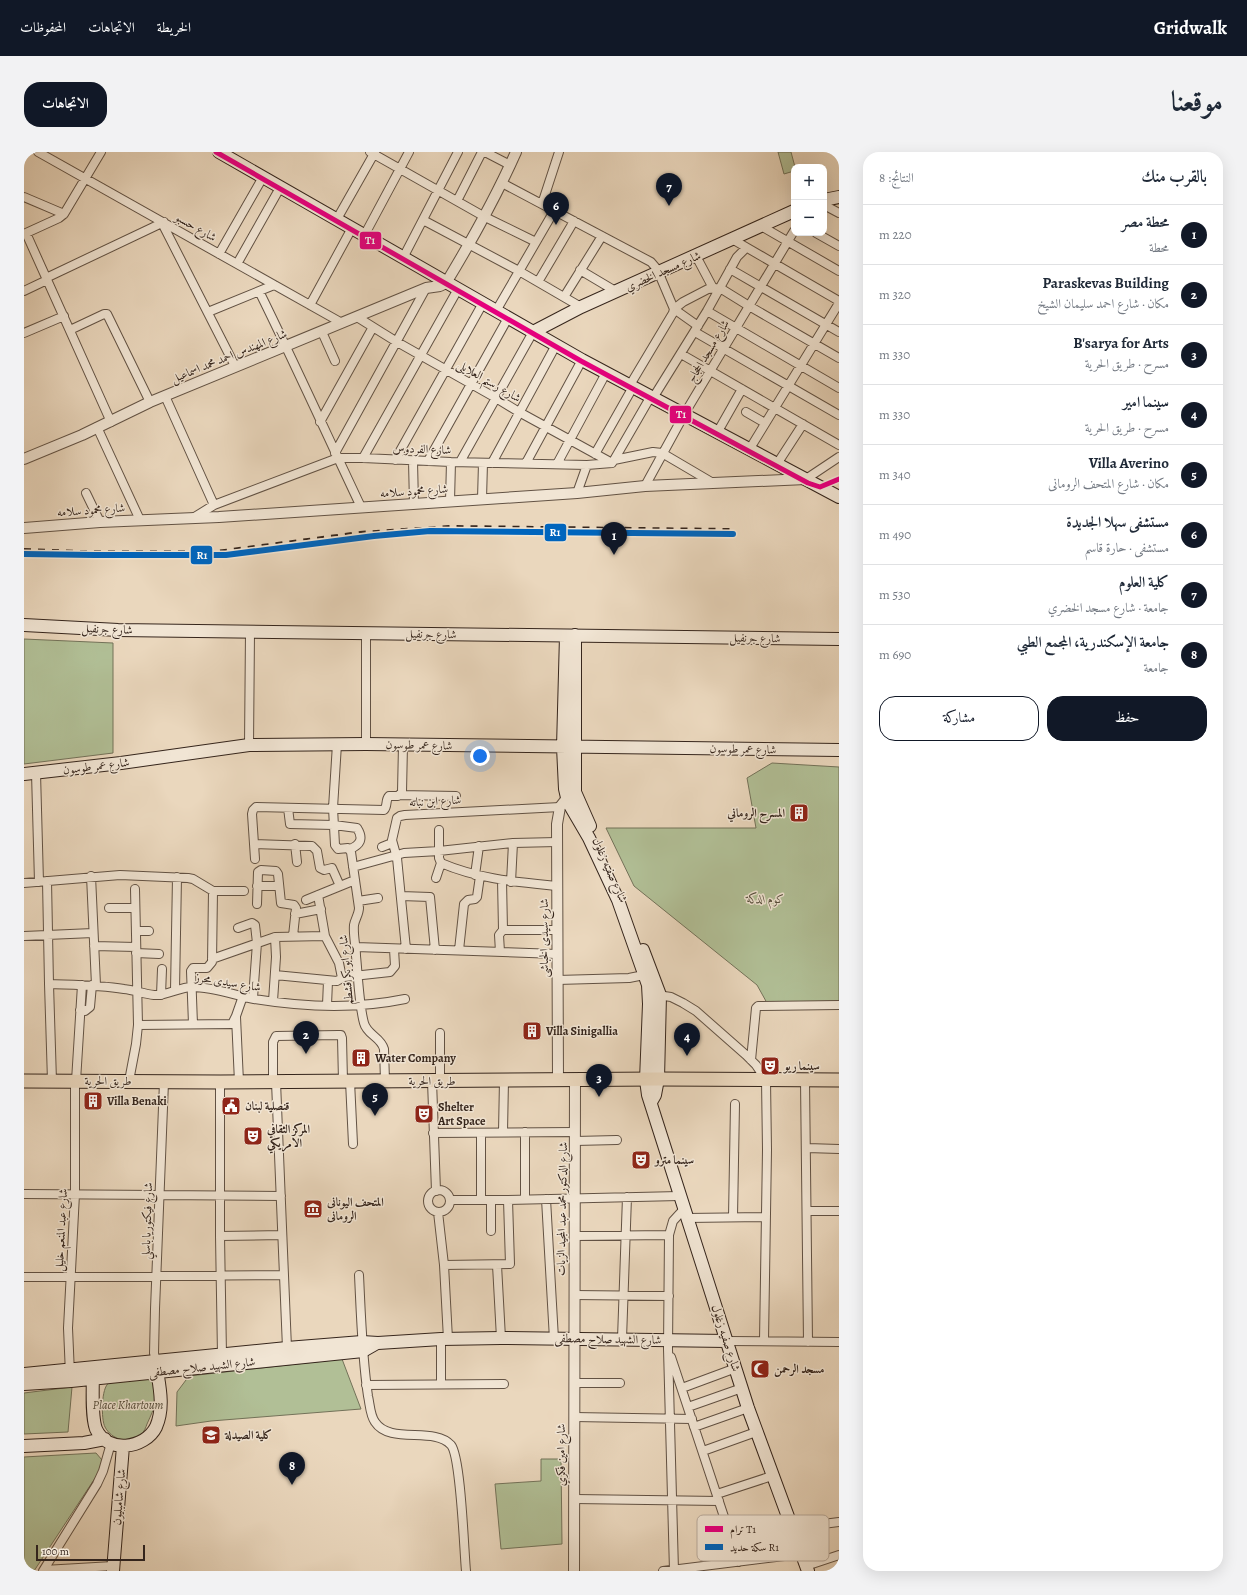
<!DOCTYPE html>
<html lang="ar">
<meta charset="utf-8">
<style>
:root{--surface:#fff;--page:#f2f2f3;--text:#1f2937;--muted:#747a83;--line:#e0e1e3;--accent:#111827}
body{margin:0;font-family:Alegreya,Amiri,serif;background:var(--page);color:var(--text);direction:rtl}
.controls{position:absolute;right:12px;top:12px;display:grid;overflow:hidden;border-radius:8px;box-shadow:0 4px 16px #0002}
.controls button{width:36px;height:36px;display:grid;place-items:center;padding:0;border:0;border-bottom:1px solid var(--line);background:var(--surface);color:var(--text);font:20px sans-serif}
.scale{position:absolute;left:12px;bottom:10px;width:109px;box-sizing:border-box;padding-left:4px;border:2px solid #35251c;border-top:0;font-size:11px;line-height:14px;white-space:nowrap;color:#35251c;-webkit-text-stroke:3px #f1e5d4;paint-order:stroke}
.you{position:absolute;left:456px;top:604px;width:14px;height:14px;margin:-10px;border:3px solid #fff;border-radius:50%;background:#1a73e8;box-shadow:0 0 0 6px #1a73e833}
.badge{display:grid;place-items:center;width:26px;height:26px;border-radius:50%;background:var(--accent);color:#fff;font-size:13px;font-weight:700}
.pin{position:absolute;translate:-50% -33px;filter:drop-shadow(0 1px 2px #0008)}
.pin::after{content:'';position:absolute;top:21px;width:14px;height:12px;background:inherit;clip-path:polygon(0 0,100% 0,50% 100%)}
.list{margin:0;padding:0;list-style:none}
h2{display:flex;justify-content:space-between;align-items:center;height:52px;margin:0;padding:0 16px;font-size:17px}
h2 small{font-size:13px;font-weight:400;color:var(--muted)}
.list li{display:grid;grid-template-columns:26px 1fr auto;gap:12px;align-items:center;box-sizing:border-box;height:60px;padding:0 16px;border-top:1px solid var(--line)}
.list b{display:block;font-size:15px;white-space:nowrap}
.list p{margin:0;font-size:13px;white-space:nowrap;color:var(--muted)}
.list em{font-size:13px;font-style:normal;color:var(--muted)}
.actions{display:flex;gap:8px;padding:12px 16px}
.actions a{flex:1;padding:9px 0;border:1px solid var(--accent);border-radius:16px;text-align:center;font-size:14px;color:var(--accent)}
.actions .main{background:var(--accent);color:#fff}
.map{position:relative;flex:none;width:815px;height:1419px;overflow:hidden;direction:ltr;border-radius:16px}
header{display:flex;align-items:center;gap:24px;box-sizing:border-box;height:56px;padding:0 20px;background:var(--accent);color:#fff}
header strong{font-size:19px}
nav{display:flex;gap:22px;margin-inline-start:auto;font-size:14px}
.intro{display:flex;align-items:center;justify-content:space-between;box-sizing:border-box;height:96px;padding:0 24px}
h1{margin:0;font-size:28px}
.button{padding:10px 18px;border-radius:16px;background:var(--accent);color:#fff;font-size:14px;font-weight:700}
main{display:flex;gap:24px;padding:0 24px}
aside{flex:1;background:var(--surface);border-radius:16px;box-shadow:0 4px 16px #0002}
.map>svg:first-child{display:block}
.green{fill:#b1bf96;stroke:#737259}
.lines{fill:none;stroke-linecap:round;stroke-linejoin:round}
.minor-casing{stroke:#625244;stroke-width:10}
.tertiary-casing{stroke:#625244;stroke-width:12}
.secondary-casing{stroke:#35251c;stroke-width:14}
.primary-casing{stroke:#35251c;stroke-width:15}
.minor{stroke:#f1e5d4;stroke-width:8}
.tertiary{stroke:#f1e5d4;stroke-width:10}
.secondary{stroke:#f1e5d4;stroke-width:12}
.primary{stroke:#ead7bd;stroke-width:13}
.tram{stroke:#35251c;stroke-width:1}
.rail{stroke:#35251c;stroke-width:2;stroke-dasharray:7 7;stroke-linecap:butt}
.rail-1-casing{stroke:#f1e5d4;stroke-width:9}
.rail-1{stroke:#0065bd;stroke-width:6}
.tram-1-casing{stroke:#f1e5d4;stroke-width:8}
.tram-1{stroke:#e5007d;stroke-width:5}
.labels{text-anchor:middle;stroke-width:3;stroke-linejoin:round;paint-order:stroke}
.street-label{font-size:12px;fill:#35251c;stroke:#f1e5d4}
.poi-label{font-size:12px;font-weight:bold;fill:#35251c;stroke:#f1e5d4;text-anchor:start}
.park-label{font-size:12px;font-style:italic;fill:#544c3a;stroke:#f1e5d4}
.key{fill:#f1e5d4;stroke:#b9ab9d;stroke-width:1}
.key-label{font-size:11px;fill:#35251c}
.line-badge{stroke:#f1e5d4;stroke-width:1.5}
.badge-label{font-size:11px;text-anchor:middle;font-weight:bold;fill:#fff}
</style>
<header>
<strong>Gridwalk</strong>
<nav><a>الخريطة</a><a>الاتجاهات</a><a>المحفوظات</a></nav>
</header>
<div class="intro"><h1>موقعنا</h1><a class="button">الاتجاهات</a></div>
<main>
<aside>
<h2>بالقرب منك<small>النتائج: 8</small></h2>
<ul class="list">
<li><span class="badge">1</span><div><b>محطة مصر</b><p>محطة</p></div><em>220 m</em></li>
<li><span class="badge">2</span><div><b>Paraskevas Building</b><p>مكان · شارع احمد سليمان الشيخ</p></div><em>320 m</em></li>
<li><span class="badge">3</span><div><b>B'sarya for Arts</b><p>مسرح · طريق الحرية</p></div><em>330 m</em></li>
<li><span class="badge">4</span><div><b>سينما امير</b><p>مسرح · طريق الحرية</p></div><em>330 m</em></li>
<li><span class="badge">5</span><div><b>Villa Averino</b><p>مكان · شارع المتحف الرومانى</p></div><em>340 m</em></li>
<li><span class="badge">6</span><div><b>مستشفى سهلا الجديدة</b><p>مستشفى · حارة قاسم</p></div><em>490 m</em></li>
<li><span class="badge">7</span><div><b>كلية العلوم</b><p>جامعة · شارع مسجد الخضري</p></div><em>530 m</em></li>
<li><span class="badge">8</span><div><b>جامعة الإسكندرية، المجمع الطبي</b><p>جامعة</p></div><em>690 m</em></li>
</ul>
<div class="actions"><a class="main">حفظ</a><a>مشاركة</a></div>
</aside>
<div class="map">
<svg width="815" height="1419" viewBox="0 0 815 1419">
<rect width="100%" height="100%" fill="#ead7bd"/>
<filter id="stains"><feTurbulence type="fractalNoise" baseFrequency=".005" numOctaves="4"/><feColorMatrix values="0 0 0 0 .2 0 0 0 0 .09 0 0 0 0 .02 0 0 0 .5 -.17"/></filter>
<radialGradient id="worn" r=".72"><stop offset=".6" stop-color="#630" stop-opacity="0"/><stop offset="1" stop-color="#630" stop-opacity=".3"/></radialGradient>
<path class="green" d="M 754,0 L 767,0 L 771,15 L 770,15 L 770,19 L 760,22 Z
M 0,487 L 89,491 L 89,601 L 0,612 Z
M 748,611 L 815,615 L 815,849 L 743,851 L 733,833 L 610,734 L 582,676 L 732,676 L 723,626 Z
M 318,1207 L 337,1257 L 187,1269 L 152,1274 L 153,1240 L 165,1224 Z
M 122,1226 L 129,1231 C 134,1250 131,1254 123,1272 C 122,1275 120,1280 117,1283 C 106,1294 87,1287 81,1275 C 77,1268 77,1235 85,1231 C 90,1228 114,1227 122,1226 Z
M 48,1235 L 44,1280 L 0,1282 L 0,1241 Z
M 72,1301 L 78,1308 L 79,1314 L 10,1419 L 0,1419 L 0,1305 Z
M 517,1307 L 537,1307 L 538,1392 L 477,1397 L 471,1332 L 517,1329 Z"/>
<g class="lines">
<defs>
<path id="minor" d="M 14,0 L 318,171
M 346,0 L 461,65 L 512,90
M 461,0 L 486,13
M 478,31 L 627,110 L 633,117 L 650,157 L 649,161 L 606,233
M 0,45 L 40,62
M 433,49 L 458,0
M 518,52 L 535,0
M 800,53 L 815,61
M 313,67 L 351,0
M 399,68 L 495,119 L 557,155
M 138,71 L 211,214
M 737,74 L 815,119
M 2,81 L 87,270
M 792,81 L 815,94
M 0,82 L 35,66 L 40,62 L 77,0
M 340,84 L 385,0
M 708,87 L 815,149
M 195,102 L 239,25
M 672,104 L 689,136
M 379,106 L 434,0
M 213,112 L 257,34
M 706,117 L 815,180
M 556,118 L 593,140
M 22,126 L 140,70
M 514,130 L 550,69
M 0,139 L 23,128
M 235,139 C 270,210 303,283 337,355
M 540,145 L 578,84
M 286,153 L 328,76
M 472,159 L 530,59
M 683,159 L 815,236
M 184,160 L 250,133
M 333,165 L 373,190 L 472,246 L 495,260 L 588,311
M 674,174 L 650,157 L 659,150 L 684,137 L 696,136 L 725,154 L 815,206
M 46,178 L 80,162 L 83,162 L 126,250
M 298,180 L 311,209
M 671,180 L 815,263
M 0,181 L 40,164
M 657,202 L 815,293
M 141,244 L 190,353
M 629,246 L 683,159 L 713,105 L 722,96
M 722,260 L 741,271
M 296,270 L 349,175
M 73,275 L 116,368
M 693,281 L 718,237
M 725,298 L 815,151
M 311,301 L 402,136
M 571,302 L 609,235
M 339,306 L 434,137
M 371,308 L 459,151
M 590,308 L 627,244
M 389,309 L 390,352
M 404,309 L 484,166
M 436,310 L 509,180
M 468,311 L 532,193
M 502,311 L 558,208
M 533,312 L 582,221
M 753,312 L 779,272
M 782,327 L 815,305
M 621,334 L 661,261 L 770,79
M 62,341 L 76,370
M 553,341 L 563,313
M 458,347 L 459,311
M 426,349 L 427,310
M 169,366 L 190,353 L 314,306 L 339,306 L 427,310 L 563,313 L 588,311 L 590,308 L 629,300 L 638,301 L 689,331
M 313,592 L 309,656 L 311,693 L 314,697 L 324,696 L 327,700 L 335,756 C 335,762 331,767 330,773 C 329,783 332,794 332,804 C 334,823 335,853 340,871 C 343,883 357,885 360,897 L 361,929
M 342,592 L 342,481
M 225,593 L 226,480
M 12,621 L 15,730
M 376,643 L 432,644
M 264,656 L 266,672 L 310,673 L 333,676 C 340,687 336,693 326,697
M 415,678 L 415,706 L 417,711 C 454,727 493,730 533,734
M 230,692 L 288,694 L 293,699 L 296,716 L 300,718 L 308,716 L 316,734
M 271,692 L 273,710
M 358,695 L 368,691
M 231,707 L 228,662 L 229,658 L 232,655 L 360,658 C 364,654 361,648 365,644 L 374,644 L 378,640 L 379,593
M 329,715 L 380,701 L 415,699 L 489,691 L 533,690
M 451,723 L 455,694
M 67,724 L 72,833
M 412,726 L 417,711
M 478,728 L 479,778
M 23,729 L 25,832 L 28,929
M 487,730 L 489,691
M 0,731 L 96,723 L 164,726 L 169,727 L 189,739 L 220,739
M 233,734 L 255,734
M 294,743 L 301,784 L 315,811 L 318,826
M 377,744 L 406,745 L 411,798
M 282,748 L 331,728
M 334,749 L 354,746
M 233,752 L 234,720 L 237,718 L 252,719 L 254,722 L 257,751 L 270,753 L 272,756 L 269,784
M 85,756 L 111,756
M 271,762 L 297,757
M 214,776 L 228,771 L 231,773 L 233,791 L 229,846
M 112,779 L 125,779
M 0,784 L 69,781
M 70,794 L 112,795
M 332,795 L 533,802
M 382,797 L 373,706 L 368,688 L 373,666 L 376,664 L 381,663 L 536,655
M 435,798 L 440,752 L 444,748 L 451,747 L 453,745 L 456,724
M 476,800 L 475,783 L 479,778 L 533,778
M 112,801 L 135,802
M 188,807 L 251,785 L 301,784
M 251,823 L 313,829 L 320,825 L 366,820 L 371,814 L 370,797
M 533,828 L 605,826 L 615,824 L 623,819
M 25,832 C 50,833 75,833 100,837 C 110,838 120,842 130,843 C 143,844 155,835 168,835 C 189,835 210,843 230,847 C 279,855 333,857 381,847
M 151,838 L 153,725
M 137,843 L 138,817
M 633,843 L 647,845 L 659,851 L 672,859 L 722,903 L 732,913 L 742,928 L 743,998 L 740,1189
M 249,849 L 252,805 L 251,785
M 303,853 L 304,829
M 56,858 L 61,859 L 66,855 L 68,833
M 212,865 L 215,930
M 169,872 L 167,819 L 169,816 L 183,816 L 188,810 L 189,739
M 114,873 L 208,872 L 212,864 L 219,844
M 416,881 L 416,929
M 727,908 L 732,856 L 734,854 L 815,853
M 781,928 L 784,1190
M 52,929 L 58,833
M 105,929 L 112,892 L 114,873 L 111,737
M 326,929 L 329,992
M 408,929 L 412,1039
M 196,930 L 196,1084 L 198,1203
M 249,930 L 249,890 L 252,884 L 314,883 L 317,883 L 318,886 L 319,929
M 252,930 L 263,1196
M 479,980 L 480,928
M 409,981 L 551,980
M 551,989 L 593,988
M 783,996 L 815,997
M404 1049a11 11 0 1 1 22 0a11 11 0 1 1-22 0Z
M 0,1042 L 257,1044
M 501,1047 L 501,980
M 522,1047 L 530,1187
M 426,1048 L 484,1048 L 655,1044
M 457,1048 L 457,981
M 467,1048 L 467,1079
M 783,1059 L 815,1059
M 414,1060 L 420,1113 L 424,1187
M 709,1065 L 711,952
M 663,1066 L 742,1065
M 196,1084 L 258,1083
M 551,1084 L 645,1083
M 420,1113 L 486,1112 L 484,1048
M 473,1113 L 477,1186
M 335,1123 C 337,1164 338,1204 344,1244 C 346,1253 346,1263 351,1270 C 366,1293 410,1274 427,1293 C 437,1305 440,1399 442,1419
M 0,1125 L 260,1123
M 550,1143 L 645,1144
M 417,1187 L 417,1232
M 598,1187 L 603,1045
M 703,1189 L 815,1190
M 647,1205 L 715,1410
M 132,1210 L 130,1201 L 131,1157 L 140,930
M 46,1222 L 44,1176 L 51,1042 L 51,929
M 550,1231 L 596,1231
M 342,1233 L 480,1232
M 658,1236 L 712,1216
M 664,1255 L 718,1236
M 550,1265 L 668,1267
M 670,1275 L 724,1256
M 679,1299 L 732,1280
M 693,1342 L 748,1324
M 551,1347 L 695,1349
M 768,1376 L 815,1370
M 782,1414 L 815,1403
M 20,1418 L 89,1414
M 19,1419 L 73,1332 L 79,1319 L 87,1291
M 639,1419 L 777,1402
M 650,1419 L 644,1197 L 645,1083 L 649,1069 L 660,1057"/>
<path id="tertiary" d="M 0,307 L 58,283 L 126,250 L 402,136 L 416,134 L 422,131 C 448,88 472,45 492,0
M 0,376 L 76,370 L 195,365 L 553,341 L 621,334 L 782,327
M 534,928 L 533,672 L 536,655 L 543,646
M 550,1419 L 551,928"/>
<path id="secondary" d="M 195,0 L 558,208 L 815,345
M 800,48 L 815,45
M 509,180 L 557,155 L 770,59
M 0,473 L 94,478 L 815,487
M 551,483 L 551,640 L 566,674
M 542,484 L 539,595 L 541,637 L 544,650 L 565,686 L 594,748 L 624,833 L 625,852 L 622,928 L 624,943 L 724,1256 L 784,1419
M 0,622 L 97,611 L 225,593 L 342,592 L 815,598
M 619,798 L 636,843 L 634,927 L 631,943 L 627,950
M 69,1219 C 69,1234 67,1264 72,1277 C 83,1302 121,1297 132,1275 C 141,1254 135,1233 132,1212
M 0,1222 L 263,1196 L 338,1190 L 354,1191 L 417,1187 L 477,1186 L 703,1189
M 0,1232 L 47,1229 L 339,1199 L 353,1191
M 0,1294 L 60,1291 L 81,1287
M 89,1419 L 99,1294"/>
<path id="primary" d="M 0,929 L 196,930 L 634,927 L 815,928"/>
</defs>
<use href="#minor" class="minor-casing"/>
<use href="#tertiary" class="tertiary-casing"/>
<use href="#secondary" class="secondary-casing"/>
<use href="#primary" class="primary-casing"/>
<use href="#minor" class="minor"/>
<use href="#tertiary" class="tertiary"/>
<use href="#secondary" class="secondary"/>
<use href="#primary" class="primary"/>
<path class="tram" d="M 192,0 L 557,209 L 784,331 L 796,335 L 815,327"/>
<path class="rail" d="M 0,397 L 59,399 L 193,399 L 336,380 L 426,374 L 708,377"/>
<defs>
<path id="rail-1" d="M 0,402 L 70,403 L 202,403 L 350,384 L 406,379 L 709,382"/>
</defs>
<use href="#rail-1" class="rail-1-casing"/>
<use href="#rail-1" class="rail-1"/>
<defs>
<path id="tram-1" d="M 192,0 L 557,209 L 784,331 L 796,335 L 815,327"/>
</defs>
<use href="#tram-1" class="tram-1-casing"/>
<use href="#tram-1" class="tram-1"/>
</g>
<defs>
<symbol id="building-square" viewBox="-11 -11 22 22"><rect x="-9" y="-9" width="18" height="18" rx="4" fill="#8f2418" stroke="#f1e5d4"/><path d="M-4-6H4V6H1V3H-1V6H-4ZM-2.5-4.3h1.7v1.8h-1.7ZM.8-4.3h1.7v1.8H.8ZM-2.5-1h1.7V.8h-1.7ZM.8-1h1.7V.8H.8Z" fill="#fff"/></symbol>
<symbol id="theatre-square" viewBox="-11 -11 22 22"><rect x="-9" y="-9" width="18" height="18" rx="4" fill="#8f2418" stroke="#f1e5d4"/><path d="M-5-5.5Q0-4 5-5.5V0Q5 5 0 6Q-5 5-5 0ZM-3.3-2.5H-1v1.5H-3.3ZM1-2.5H3.3v1.5H1ZM-2.8 1Q0 5.5 2.8 1Z" fill="#fff"/></symbol>
<symbol id="civic-square" viewBox="-11 -11 22 22"><rect x="-9" y="-9" width="18" height="18" rx="4" fill="#8f2418" stroke="#f1e5d4"/><path d="M-.6-6.5H3V-4.5H.6V-3L4-1V1h2V6H-6V1h2V-1L-.6-3ZM-1.2 2.5V6h2.4V2.5Z" fill="#fff"/></symbol>
<symbol id="museum-square" viewBox="-11 -11 22 22"><rect x="-9" y="-9" width="18" height="18" rx="4" fill="#8f2418" stroke="#f1e5d4"/><path d="M0-6L6-3V-2H-6V-3ZM-5-1h2V3h-2ZM-1-1h2V3h-2ZM3-1h2V3H3ZM-6 4H6V6H-6Z" fill="#fff"/></symbol>
<symbol id="mosque-square" viewBox="-11 -11 22 22"><rect x="-9" y="-9" width="18" height="18" rx="4" fill="#8f2418" stroke="#f1e5d4"/><path d="M3.5-4.9A6 6 0 1 0 3.5 4.9A5 5 0 1 1 3.5-4.9Z" fill="#fff"/></symbol>
<symbol id="university-square" viewBox="-11 -11 22 22"><rect x="-9" y="-9" width="18" height="18" rx="4" fill="#8f2418" stroke="#f1e5d4"/><path d="M0-5L7-2L0 1L-7-2ZM-4 1L0 2.5L4 1V4Q0 6-4 4Z" fill="#fff"/></symbol>
</defs>
<g fill-rule="evenodd">
<use href="#building-square" x="764" y="650" width="22" height="22"/>
<use href="#building-square" x="497" y="868" width="22" height="22"/>
<use href="#building-square" x="326" y="895" width="22" height="22"/>
<use href="#theatre-square" x="735" y="903" width="22" height="22"/>
<use href="#building-square" x="58" y="938" width="22" height="22"/>
<use href="#civic-square" x="196" y="943" width="22" height="22"/>
<use href="#theatre-square" x="389" y="951" width="22" height="22"/>
<use href="#theatre-square" x="218" y="973" width="22" height="22"/>
<use href="#theatre-square" x="606" y="997" width="22" height="22"/>
<use href="#museum-square" x="278" y="1046" width="22" height="22"/>
<use href="#mosque-square" x="725" y="1206" width="22" height="22"/>
<use href="#university-square" x="176" y="1272" width="22" height="22"/>
</g>
<g class="labels">
<g class="street-label">
<text transform="translate(172 75) rotate(30)" y="4">شارع حسبو</text>
<text transform="translate(639 119) rotate(-24)" y="4">شارع مسجد الخضري</text>
<text transform="translate(684 199) rotate(-59)" y="4">شارع مسجد الحجاج</text>
<text transform="translate(205 204) rotate(-22)" y="4">شارع المهندس احمد محمد اسماعيل</text>
<text transform="translate(465 229) rotate(30)" y="4">شارع رستم العلايلى</text>
<text transform="translate(398 297) rotate(2)" y="4">شارع الفردوس</text>
<text transform="translate(390 339) rotate(-4)" y="4">شارع محمود سلامه</text>
<text transform="translate(67 358) rotate(-4)" y="4">شارع محمود سلامه</text>
<text transform="translate(83 477) rotate(2)" y="4">شارع جرنفيل</text>
<text transform="translate(407 482) rotate(1)" y="4">شارع جرنفيل</text>
<text transform="translate(731 486) rotate(1)" y="4">شارع جرنفيل</text>
<text transform="translate(395 593) rotate(1)" y="4">شارع عمر طوسون</text>
<text transform="translate(719 597) rotate(1)" y="4">شارع عمر طوسون</text>
<text transform="translate(72 614) rotate(-7)" y="4">شارع عمر طوسون</text>
<text transform="translate(411 649) rotate(-3)" y="4">شارع ابن نباته</text>
<text transform="translate(586 718) rotate(66)" y="4">شارع صفيه زغلول</text>
<text transform="translate(520 786) rotate(-90)" y="4">شارع سيدى الخباشى</text>
<text transform="translate(322 818) rotate(-95)" y="4">شارع ابو بكر قشطم</text>
<text transform="translate(204 830) rotate(9)" y="4">شارع سيدى محرز</text>
<text x="84" y="933">طريق الحرية</text>
<text x="408" y="933">طريق الحرية</text>
<text transform="translate(538 1057) rotate(-89)" y="4">شارع الدكتور محمد عبد المجيد الزيات</text>
<text transform="translate(123 1069) rotate(-88)" y="4">شارع فيكتوريا باسلي</text>
<text transform="translate(37 1078) rotate(-87)" y="4">شارع عبد المنعم خليل</text>
<text transform="translate(702 1186) rotate(72)" y="4">شارع صفيه زغلول</text>
<text transform="translate(584 1187) rotate(1)" y="4">شارع الشهيد صلاح مصطفى</text>
<text transform="translate(178 1215) rotate(-6)" y="4">شارع الشهيد صلاح مصطفى</text>
<text transform="translate(537 1303) rotate(-90)" y="4">شارع امين فكري</text>
<text transform="translate(95 1345) rotate(-85)" y="4">شارع شامبليون</text>
</g>
<g class="poi-label">
<text x="761" y="665" text-anchor="end">المسرح الروماني</text>
<text x="522" y="883">Villa Sinigallia</text>
<text x="351" y="910">Water Company</text>
<text x="760" y="918">سينما ريو</text>
<text x="83" y="953">Villa Benaki</text>
<text x="221" y="958">قنصلية لبنان</text>
<text x="414" y="959">Shelter<tspan x="414" dy="14">Art Space</tspan></text>
<text x="243" y="981">المركز الثقافي<tspan x="243" dy="14">الامريكي</tspan></text>
<text x="631" y="1012">سينما مترو</text>
<text x="303" y="1054">المتحف اليونانى<tspan x="303" dy="14">الرومانى</tspan></text>
<text x="750" y="1221">مسجد الرحمن</text>
<text x="201" y="1287">كلية الصيدلة</text>
</g>
<g class="park-label">
<text x="742" y="751">كوم الدكة</text>
<text x="104" y="1257">Place Khartoum</text>
</g>
</g>
<rect x="673" y="1363" width="132" height="46" rx="6" class="key"/>
<rect x="681" y="1374" width="18" height="6" fill="#e5007d"/>
<rect x="681" y="1392" width="18" height="6" fill="#0065bd"/>
<g class="key-label">
<text x="706" y="1381">ترام T1</text>
<text x="706" y="1399">سكة حديد R1</text>
</g>
<g class="line-badge">
<rect x="335" y="79" width="23" height="19" rx="4" fill="#e5007d"/>
<rect x="645" y="253" width="23" height="19" rx="4" fill="#e5007d"/>
<rect x="520" y="371" width="23" height="19" rx="4" fill="#0065bd"/>
<rect x="166" y="393" width="23" height="20" rx="4" fill="#0065bd"/>
</g>
<g class="badge-label">
<text x="346" y="92">T1</text>
<text x="657" y="266">T1</text>
<text x="531" y="384">R1</text>
<text x="178" y="407">R1</text>
</g>
<rect width="100%" height="100%" filter="url(#stains)"/>
<rect width="100%" height="100%" fill="url(#worn)"/>
</svg>
<div class="controls">
<button>+</button>
<button>−</button>
</div>
<div class="scale">100 m</div>
<div class="you"></div>
<div class="pin badge" style="left:590px;top:403px">1</div>
<div class="pin badge" style="left:282px;top:902px">2</div>
<div class="pin badge" style="left:575px;top:945px">3</div>
<div class="pin badge" style="left:663px;top:904px">4</div>
<div class="pin badge" style="left:351px;top:964px">5</div>
<div class="pin badge" style="left:532px;top:73px">6</div>
<div class="pin badge" style="left:645px;top:54px">7</div>
<div class="pin badge" style="left:268px;top:1333px">8</div>
</div>
</main>
